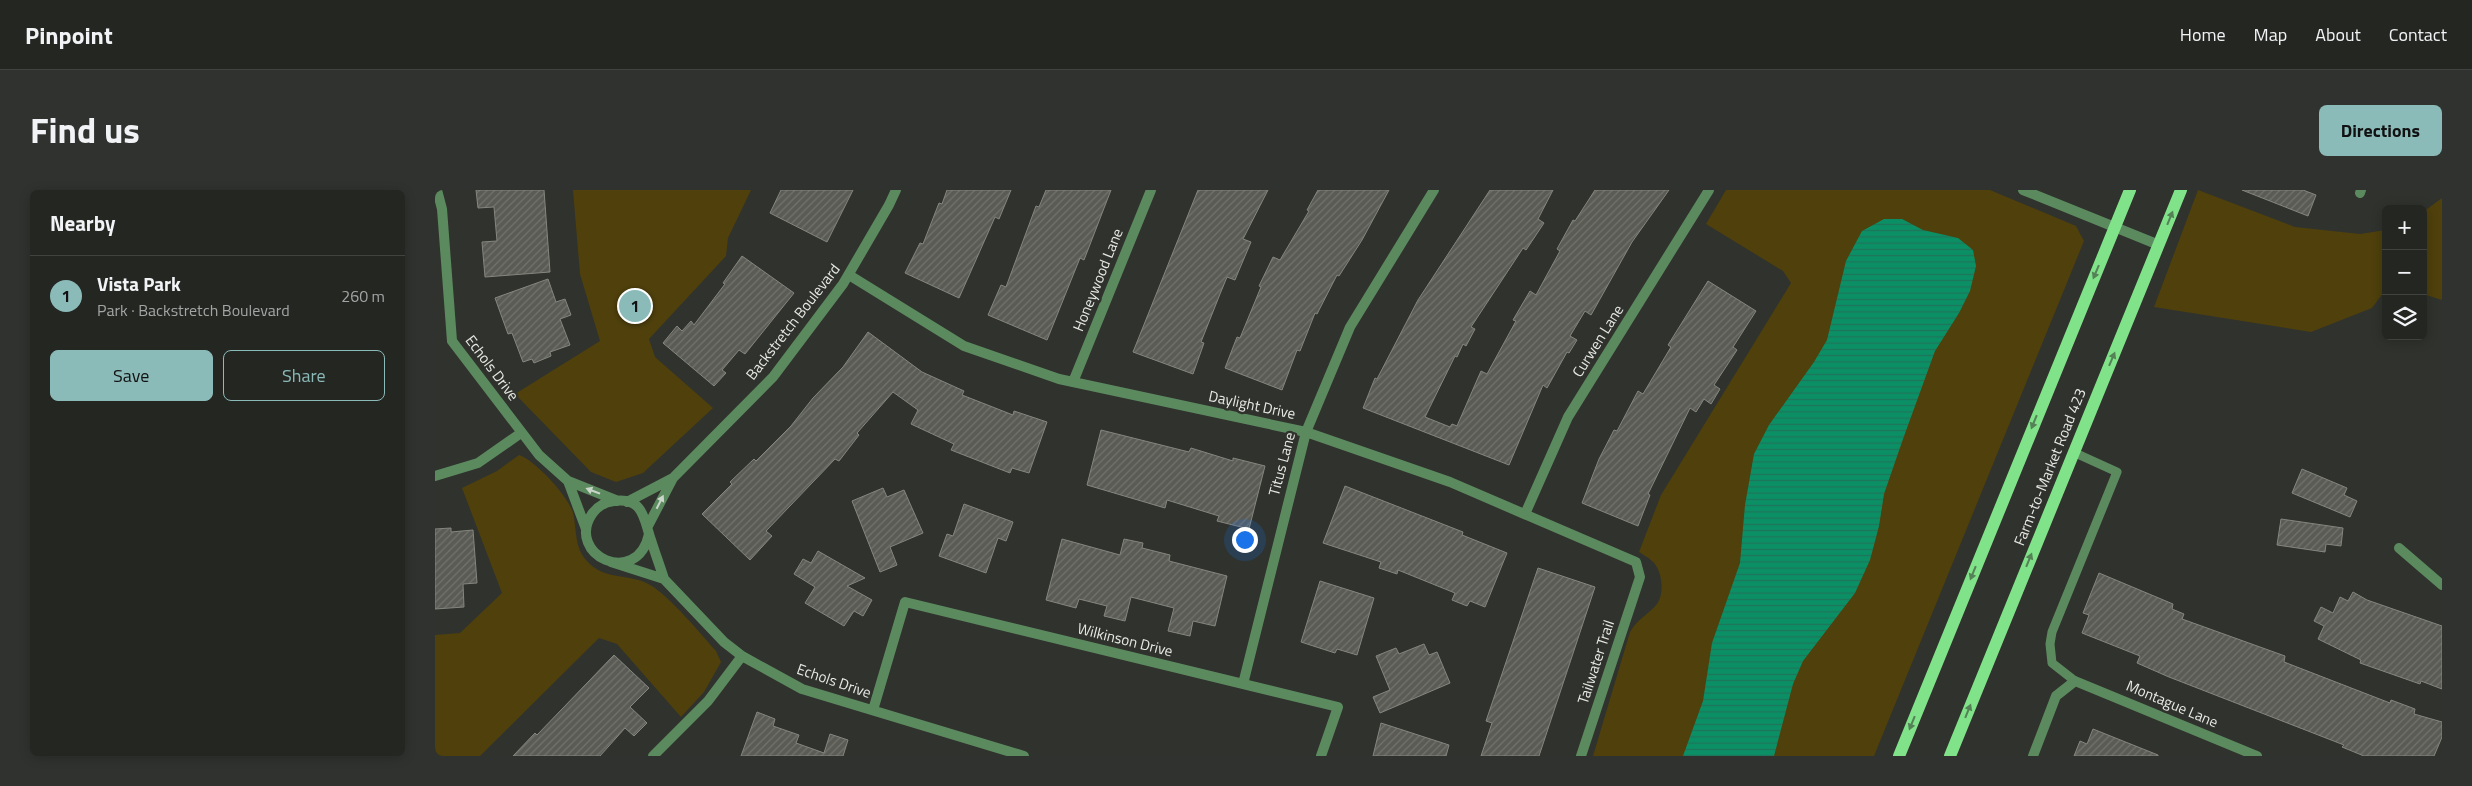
<!DOCTYPE html>
<meta charset="utf-8">
<style>
:root{--surface:#242622;--page:#30322f;--text:#f1f3f6;--muted:#a3a5a5;--line:#414340;--accent:#8bbbb9}
body{margin:0;font-family:"Titillium Web",sans-serif;background:var(--page);color:var(--text)}
.controls{position:absolute;right:15px;top:15px;display:grid;overflow:hidden;border-radius:8px;box-shadow:0 2px 12px #0003}
.controls button{width:45px;height:45px;display:grid;place-items:center;padding:0;border:0;border-bottom:1px solid var(--line);background:var(--surface);color:var(--text);font:25px sans-serif}
.you{position:absolute;left:809px;top:349px;width:18px;height:18px;margin:-12px;border:4px solid #fff;border-radius:50%;background:#1a73e8;box-shadow:0 0 0 8px #1a73e833}
.badge{display:grid;place-items:center;width:32px;height:32px;border-radius:50%;background:var(--accent);color:#111;font-size:16px;font-weight:700}
.pin{position:absolute;translate:-50% -50%;border:2px solid #fff;box-shadow:0 1px 5px #0006}
.list{margin:0;padding:0;list-style:none}
h2{display:flex;justify-content:space-between;align-items:center;height:65px;margin:0;padding:0 20px;font-size:21px}
h2 small{font-size:16px;font-weight:400;color:var(--muted)}
.list li{display:grid;grid-template-columns:32px 1fr auto;gap:15px;align-items:center;box-sizing:border-box;height:80px;padding:0 20px;border-top:1px solid var(--line)}
.list b{display:block;font-size:19px;white-space:nowrap}
.list p{margin:0;font-size:16px;white-space:nowrap;color:var(--muted)}
.list em{font-size:16px;font-style:normal;color:var(--muted)}
.actions{display:flex;gap:10px;padding:15px 20px}
.actions a{flex:1;padding:11px 0;border:1px solid var(--accent);border-radius:8px;text-align:center;font-size:18px;color:var(--accent)}
.actions .main{background:var(--accent);color:#111}
.icon{flex:none;width:28px;height:28px;fill:none;stroke:currentColor;stroke-width:2;stroke-linecap:round;stroke-linejoin:round}
.map{position:relative;flex:none;width:2007px;height:566px;overflow:hidden;border-radius:8px}
header{display:flex;align-items:center;gap:30px;box-sizing:border-box;height:70px;padding:0 25px;background:var(--surface);border-bottom:1px solid var(--line)}
header strong{font-size:24px}
nav{display:flex;gap:28px;margin-inline-start:auto;font-size:18px}
.intro{display:flex;align-items:center;justify-content:space-between;box-sizing:border-box;height:120px;padding:0 30px}
h1{margin:0;font-size:35px}
.button{padding:12px 22px;border-radius:8px;background:var(--accent);color:#111;font-size:18px;font-weight:700}
main{display:flex;gap:30px;padding:0 30px}
aside{flex:1;background:var(--surface);border-radius:8px;box-shadow:0 2px 12px #0003}
.map>svg:first-child{display:block}
.green{fill:#4f400c}
.water{fill:url(#water-rules)}
.building{fill:url(#building-hatch);stroke:#85867f}
.lines{fill:none;stroke-linecap:round;stroke-linejoin:round}
.service{stroke:#5c8a5f;stroke-width:9}
.minor{stroke:#5c8a5f;stroke-width:10}
.primary{stroke:#80e289;stroke-width:12}
.oneway{fill:#548156}
.oneway2{fill:#cbd6ca}
.labels{text-anchor:middle;stroke-width:5;stroke-linejoin:round;paint-order:stroke}
.street-label{font-size:15px;fill:#e7e9e5;stroke:#30322d}
</style>
<header>
<strong>Pinpoint</strong>
<nav><a>Home</a><a>Map</a><a>About</a><a>Contact</a></nav>
</header>
<div class="intro"><h1>Find us</h1><a class="button">Directions</a></div>
<main>
<aside>
<h2>Nearby<small></small></h2>
<ul class="list">
<li><span class="badge">1</span><div><b>Vista Park</b><p>Park · Backstretch Boulevard</p></div><em>260 m</em></li>
</ul>
<div class="actions"><a class="main">Save</a><a>Share</a></div>
</aside>
<div class="map">
<svg width="2007" height="566" viewBox="0 0 2007 566">
<defs>
<pattern id="water-rules" width="6" height="5" patternUnits="userSpaceOnUse" patternTransform="scale(1.25)"><rect width="6" height="5" fill="#0b8f65"/><path d="M0 2.5h6" fill="none" stroke="#1f755a"/></pattern>
<pattern id="building-hatch" width="6" height="6" patternUnits="userSpaceOnUse" patternTransform="scale(1.25)"><rect width="6" height="6" fill="#5b5b55"/><path d="M-1 1l2-2M0 6l6-6M5 7l2-2" fill="none" stroke="#73736d"/></pattern>
</defs>
<rect width="100%" height="100%" fill="#30322d"/>
<path class="green" d="M 138,0 L 316,0 L 293,48 L 291,66 L 214,149 L 220,167 L 278,218 L 208,283 L 181,292 L 156,282 L 80,204 L 165,151 L 145,84 Z
M 1291,0 L 1555,0 L 1641,36 L 1649,51 L 1439,566 L 1158,566 L 1195,442 C 1203,428 1213,425 1222,414 C 1230,403 1227,379 1217,371 C 1213,367 1208,365 1204,362 L 1226,305 L 1356,93 L 1348,81 L 1271,34 Z
M 1763,0 L 1860,37 L 1925,44 L 1951,40 L 1951,99 L 1937,118 L 1876,142 L 1719,117 Z
M 2007,8 L 2007,110 L 1988,104 L 1988,22 Z
M 84,265 C 100,270 134,307 138,323 C 142,339 139,356 151,370 C 169,392 196,382 217,396 C 239,411 263,441 281,461 L 286,472 L 269,502 L 246,527 L 182,454 L 164,448 L 45,566 L 0,566 L 0,445 L 25,443 L 67,403 L 27,298 L 62,281 Z"/>
<path class="water" d="M 1449,29 L 1467,29 L 1488,40 L 1523,48 L 1538,60 L 1541,76 L 1535,101 L 1524,123 L 1500,161 L 1468,249 L 1449,304 L 1444,336 L 1435,370 L 1420,403 L 1368,471 L 1358,494 L 1339,566 L 1248,566 L 1268,511 L 1277,453 L 1305,373 L 1310,315 L 1319,264 L 1334,235 L 1379,172 L 1392,150 L 1411,71 L 1427,41 Z"/>
<path class="building" d="M 41,0 L 109,0 L 115,82 L 50,87 L 47,52 L 62,51 L 59,17 L 43,18 Z
M 346,0 L 418,0 L 392,52 L 335,23 Z
M 512,0 L 576,0 L 564,29 L 560,27 L 524,108 L 470,83 L 485,53 L 488,54 L 504,13 L 507,14 Z
M 611,0 L 676,0 L 649,70 L 645,68 L 612,150 L 553,125 L 566,95 L 571,97 L 601,16 L 604,17 Z
M 763,0 L 833,0 L 808,49 L 816,52 L 802,85 L 800,90 L 792,87 L 785,104 L 766,152 L 769,153 L 758,184 L 698,162 Z
M 883,0 L 954,0 L 927,50 L 904,86 L 902,85 L 882,124 L 880,123 L 865,161 L 862,160 L 847,200 L 790,178 L 802,147 L 805,148 L 826,97 L 824,96 L 838,67 L 845,70 L 874,21 L 872,20 Z
M 1055,0 L 1118,0 L 1103,29 L 1109,33 L 1091,60 L 1088,58 L 1036,137 L 1040,139 L 1031,156 L 1028,154 L 1022,167 L 1020,166 L 990,227 L 1015,237 L 1017,234 L 1022,236 L 1046,181 L 1052,184 L 1081,131 L 1078,130 L 1095,101 L 1101,105 L 1125,61 L 1122,59 L 1138,30 L 1140,31 L 1160,0 L 1234,0 L 1197,52 L 1156,125 L 1150,121 L 1135,146 L 1142,150 L 1134,163 L 1132,162 L 1112,198 L 1108,195 L 1074,275 L 928,218 L 940,188 L 942,189 L 983,110 Z
M 1807,0 L 1868,0 L 1881,5 L 1873,26 Z
M 307,66 L 359,103 L 310,164 L 304,160 L 287,180 L 291,183 L 279,196 L 228,153 L 242,136 L 247,141 L 256,131 L 259,135 L 290,94 L 288,93 Z
M 113,89 L 121,112 L 130,109 L 136,125 L 125,129 L 135,155 L 115,162 L 116,166 L 99,173 L 97,169 L 88,172 L 77,143 L 73,144 L 60,108 Z
M 1273,91 L 1321,121 L 1298,157 L 1302,160 L 1279,195 L 1285,199 L 1276,214 L 1269,209 L 1261,222 L 1255,218 L 1213,304 L 1215,305 L 1203,336 L 1147,313 L 1164,269 L 1179,240 L 1182,241 L 1203,201 L 1208,204 L 1236,157 L 1233,155 Z
M 433,142 L 487,182 L 529,201 L 527,205 L 578,225 L 579,221 L 612,232 L 594,283 L 577,278 L 575,283 L 516,260 L 519,254 L 476,234 L 483,220 L 458,202 L 422,243 L 424,245 L 404,271 L 400,269 L 331,341 L 337,346 L 315,370 L 267,324 L 297,294 L 295,292 L 319,269 L 321,271 L 356,236 L 378,208 L 408,177 Z
M 666,240 L 754,262 L 756,258 L 798,271 L 798,268 L 830,276 L 814,339 L 782,331 L 784,326 L 732,310 L 730,318 L 652,295 Z
M 1867,279 L 1912,298 L 1909,305 L 1922,311 L 1915,327 L 1857,303 Z
M 910,296 L 1028,342 L 1027,345 L 1072,363 L 1050,417 L 1035,411 L 1032,416 L 1017,410 L 1020,403 L 963,380 L 962,384 L 944,378 L 946,372 L 888,353 Z
M 448,298 L 452,307 L 469,300 L 488,343 L 455,357 L 462,375 L 445,382 L 417,311 Z
M 529,314 L 578,332 L 571,351 L 563,348 L 551,383 L 504,366 L 512,344 L 518,346 Z
M 1846,329 L 1908,338 L 1906,356 L 1891,354 L 1890,362 L 1842,355 Z
M 16,338 L 16,342 L 38,340 L 42,393 L 28,394 L 29,417 L 0,419 L 0,339 Z
M 627,349 L 685,365 L 689,349 L 708,353 L 707,358 L 735,365 L 734,371 L 792,386 L 780,436 L 758,431 L 755,446 L 733,441 L 739,418 L 696,407 L 690,431 L 669,426 L 672,416 L 644,409 L 641,418 L 611,410 Z
M 383,361 L 430,388 L 412,396 L 437,410 L 428,426 L 419,421 L 409,436 L 370,413 L 380,397 L 359,384 L 368,369 L 376,373 Z
M 1103,378 L 1160,397 L 1104,566 L 1046,566 L 1057,533 L 1051,531 Z
M 1664,383 L 1738,414 L 1737,419 L 1749,424 L 1747,429 L 1850,466 L 1849,472 L 1955,513 L 1956,510 L 1980,519 L 1979,524 L 2007,532 L 2007,547 L 1999,566 L 1929,566 L 1907,557 L 1909,555 L 1734,487 L 1702,473 L 1705,466 L 1647,443 L 1654,425 L 1648,423 Z
M 885,391 L 939,408 L 922,465 L 902,459 L 900,463 L 866,452 Z
M 1918,402 L 1932,410 L 2007,436 L 2007,499 L 1986,491 L 1985,494 L 1925,473 L 1926,470 L 1883,449 L 1889,436 L 1879,431 L 1886,417 L 1898,423 L 1905,407 L 1913,411 Z
M 989,454 L 994,465 L 1002,462 L 1015,493 L 945,523 L 938,507 L 955,500 L 941,466 L 961,458 L 964,464 Z
M 179,465 L 214,498 L 195,517 L 212,533 L 199,546 L 190,538 L 165,566 L 78,566 L 100,543 L 102,545 Z
M 322,522 L 340,529 L 338,536 L 364,545 L 361,553 L 389,563 L 395,544 L 413,550 L 408,566 L 306,566 Z
M 946,533 L 1014,555 L 1011,566 L 938,566 Z
M 1658,539 L 1723,565 L 1723,566 L 1639,566 L 1645,551 L 1652,554 Z"/>
<g class="lines">
<path class="service" d="M 1638,262 L 1682,282 L 1617,442 L 1615,454 L 1617,473 L 1640,491"/>
<path class="minor" d="M 2,0 L 7,19 L 17,151 L 104,265 L 133,291 L 183,311
M 1588,0 L 1724,55
M 1925,3 L 1926,0
M 414,85 L 529,156 L 624,189 L 871,242 L 1015,292 L 1201,372 L 1205,387 L 1146,566
M 638,192 L 716,0
M 0,286 L 43,273 L 86,243
M 133,291 L 151,339
M 192,312 L 238,288
M 1090,324 L 1133,227 L 1274,0
M 213,336 L 238,288 L 338,187 L 408,94 L 454,15 L 461,0
M 214,344 C 202,399 130,365 157,324 C 162,317 170,312 179,311 C 209,307 209,330 216,350 C 220,363 225,376 229,389
M 1964,358 L 2007,395
M 176,372 L 229,389 L 289,452 L 307,466 L 367,499 L 589,566
M 808,494 L 871,242 L 915,137 L 999,0
M 438,520 L 470,412 L 903,517 L 886,566
M 218,566 L 273,511 L 307,466
M 1598,566 L 1621,506 L 1640,491 L 1822,566"/>
<path class="primary" d="M 1464,566 L 1695,0
M 1515,566 L 1746,0"/>
</g>
<defs><path id="oneway-solid" d="M-6-.8H1V-3.2L6.5 0L1 3.2V.8H-6Z" transform="scale(1.25)"/></defs>
<g class="oneway">
<use href="#oneway-solid" transform="translate(1735 28) rotate(-68)"/>
<use href="#oneway-solid" transform="translate(1661 82) rotate(113)"/>
<use href="#oneway-solid" transform="translate(1677 169) rotate(-67)"/>
<use href="#oneway-solid" transform="translate(1599 232) rotate(112)"/>
<use href="#oneway-solid" transform="translate(1594 370) rotate(-68)"/>
<use href="#oneway-solid" transform="translate(1538 383) rotate(112)"/>
<use href="#oneway-solid" transform="translate(1533 521) rotate(-68)"/>
<use href="#oneway-solid" transform="translate(1477 533) rotate(112)"/>
</g>
<g class="oneway2">
<use href="#oneway-solid" transform="translate(158 301) rotate(-159)"/>
<use href="#oneway-solid" transform="translate(225 312) rotate(-63)"/>
</g>
<g class="labels">
<g class="street-label">
<text transform="translate(663 90) rotate(-68)" y="5">Honeywood Lane</text>
<text transform="translate(358 132) rotate(-52)" y="5">Backstretch Boulevard</text>
<text transform="translate(1163 151) rotate(-58)" y="5">Curwen Lane</text>
<text transform="translate(57 178) rotate(53)" y="5">Echols Drive</text>
<text transform="translate(817 215) rotate(12)" y="5">Daylight Drive</text>
<text transform="translate(847 274) rotate(-75)" y="5">Titus Lane</text>
<text transform="translate(1615 277) rotate(-68)" y="5">Farm-to-Market Road 423</text>
<text transform="translate(690 450) rotate(14)" y="5">Wilkinson Drive</text>
<text transform="translate(1161 472) rotate(-72)" y="5">Tailwater Trail</text>
<text transform="translate(399 491) rotate(19)" y="5">Echols Drive</text>
<text transform="translate(1737 514) rotate(23)" y="5">Montague Lane</text>
</g>
</g>
</svg>
<div class="controls">
<button>+</button>
<button>−</button>
<button><svg class="icon" aria-label="layers" viewBox="0 0 24 24"><path d="M12 4l9 5-9 5-9-5zM3 14l9 5 9-5"/></svg></button>
</div>
<div class="you"></div>
<div class="pin badge" style="left:200px;top:116px">1</div>
</div>
</main>
